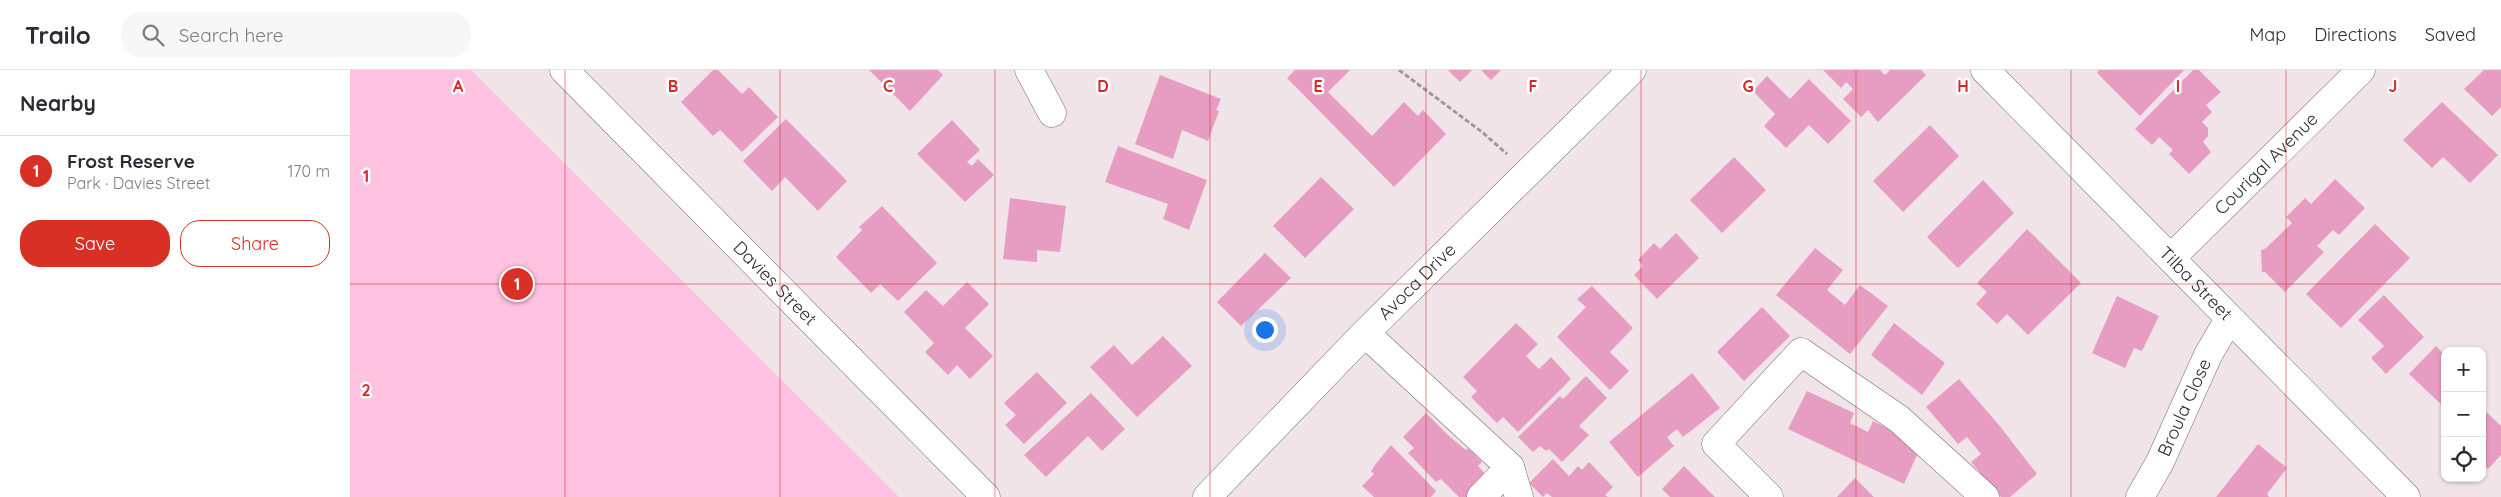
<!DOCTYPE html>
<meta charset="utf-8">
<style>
:root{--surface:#fff;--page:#f7f7f7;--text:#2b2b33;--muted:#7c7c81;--line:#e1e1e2;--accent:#d93025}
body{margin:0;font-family:Quicksand,sans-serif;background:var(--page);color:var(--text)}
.controls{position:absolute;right:15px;bottom:15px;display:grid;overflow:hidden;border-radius:10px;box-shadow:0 1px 4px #0004}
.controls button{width:45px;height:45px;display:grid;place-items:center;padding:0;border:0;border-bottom:1px solid var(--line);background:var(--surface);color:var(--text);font:25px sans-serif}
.you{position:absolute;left:914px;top:259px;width:18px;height:18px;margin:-12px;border:4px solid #fff;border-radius:50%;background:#1a73e8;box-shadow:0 0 0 8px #1a73e833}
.badge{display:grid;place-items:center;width:32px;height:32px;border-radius:50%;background:var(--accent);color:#fff;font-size:16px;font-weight:700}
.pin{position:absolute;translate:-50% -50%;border:2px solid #fff;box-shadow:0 1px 5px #0006}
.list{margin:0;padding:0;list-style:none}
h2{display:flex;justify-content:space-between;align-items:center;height:65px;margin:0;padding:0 20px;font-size:21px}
h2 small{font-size:16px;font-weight:400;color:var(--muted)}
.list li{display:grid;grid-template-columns:32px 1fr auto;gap:15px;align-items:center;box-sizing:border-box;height:70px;padding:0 20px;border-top:1px solid var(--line)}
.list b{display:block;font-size:19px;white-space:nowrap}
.list p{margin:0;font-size:16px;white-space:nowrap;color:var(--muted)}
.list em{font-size:16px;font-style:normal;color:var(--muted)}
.actions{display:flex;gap:10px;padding:15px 20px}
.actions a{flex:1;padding:11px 0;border:1px solid var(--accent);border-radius:20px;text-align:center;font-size:18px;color:var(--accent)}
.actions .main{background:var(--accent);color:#fff}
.icon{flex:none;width:28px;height:28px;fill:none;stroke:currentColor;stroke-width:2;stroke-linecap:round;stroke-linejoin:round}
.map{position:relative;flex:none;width:2151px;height:427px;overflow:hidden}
header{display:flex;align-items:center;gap:30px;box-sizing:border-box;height:70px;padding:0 25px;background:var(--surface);border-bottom:1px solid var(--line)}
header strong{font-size:24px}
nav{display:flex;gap:28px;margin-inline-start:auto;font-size:18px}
.search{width:350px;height:45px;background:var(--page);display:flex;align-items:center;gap:12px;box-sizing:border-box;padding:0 18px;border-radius:20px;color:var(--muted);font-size:19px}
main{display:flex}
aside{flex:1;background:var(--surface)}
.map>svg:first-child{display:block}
.green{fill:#ffc2e0}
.building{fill:#e79dc2}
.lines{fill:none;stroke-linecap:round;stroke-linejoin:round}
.street-casing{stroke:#756b6f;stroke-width:29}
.secondary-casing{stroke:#756b6f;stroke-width:29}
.path{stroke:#a0979b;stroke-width:3;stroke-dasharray:5 2.5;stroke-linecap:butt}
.street{stroke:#fff;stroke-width:28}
.secondary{stroke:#fff;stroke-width:28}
.grid{fill:none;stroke:#d62828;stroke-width:1;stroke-opacity:0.55}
.labels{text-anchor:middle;stroke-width:5;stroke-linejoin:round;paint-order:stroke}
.street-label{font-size:18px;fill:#2e292b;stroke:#fff}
.grid-label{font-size:16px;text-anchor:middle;font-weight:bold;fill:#d62828;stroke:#fff;stroke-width:5;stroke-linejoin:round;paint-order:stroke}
</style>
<header>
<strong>Trailo</strong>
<div class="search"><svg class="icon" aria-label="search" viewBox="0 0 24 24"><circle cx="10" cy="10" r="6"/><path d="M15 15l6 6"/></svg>Search here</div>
<nav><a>Map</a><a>Directions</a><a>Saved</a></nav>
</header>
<main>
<aside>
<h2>Nearby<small></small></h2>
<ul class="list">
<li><span class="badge">1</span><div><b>Frost Reserve</b><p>Park · Davies Street</p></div><em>170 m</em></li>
</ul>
<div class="actions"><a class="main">Save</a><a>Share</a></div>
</aside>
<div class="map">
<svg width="2151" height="427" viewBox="0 0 2151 427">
<rect width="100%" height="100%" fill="#f0e4e9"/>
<path class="green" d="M 0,0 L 121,0 L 549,427 L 0,427 Z"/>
<path class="building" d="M 363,0 L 368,0 L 392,24 L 399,17 L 428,47 L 392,82 L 370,60 L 363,66 L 331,32 Z
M 519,0 L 588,0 L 593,5 L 560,41 Z
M 945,0 L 1000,0 L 978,22 L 1022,66 L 1054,32 L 1068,46 L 1073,40 L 1096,64 L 1044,117 L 937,8 Z
M 1098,0 L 1122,0 L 1110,12 Z
M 1131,0 L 1151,0 L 1141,10 Z
M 1473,0 L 1530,0 L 1535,5 L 1540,0 L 1571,0 L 1576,5 L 1528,52 L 1518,40 L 1511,47 L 1493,29 L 1503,19 L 1496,12 L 1491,18 Z
M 1749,0 L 1834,0 L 1790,46 L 1747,3 Z
M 1843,0 L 1849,0 L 1871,22 L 1856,35 L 1862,42 L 1852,52 L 1858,58 L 1858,66 L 1853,72 L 1861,82 L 1839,104 L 1819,84 L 1823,80 L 1809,67 L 1802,75 L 1785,59 Z
M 2134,0 L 2151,0 L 2151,37 L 2142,46 L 2114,19 Z
M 810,5 L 871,29 L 866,40 L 869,41 L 858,71 L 832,60 L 823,89 L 785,74 Z
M 1417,6 L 1440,29 L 1459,9 L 1501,51 L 1478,74 L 1459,55 L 1436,78 L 1414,56 L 1425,44 L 1403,21 Z
M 2092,32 L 2148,85 L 2120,113 L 2093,87 L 2082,98 L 2053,70 Z
M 436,49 L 497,111 L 468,141 L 435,107 L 422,121 L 393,91 Z
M 602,50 L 630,80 L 617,92 L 622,96 L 628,89 L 644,105 L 615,132 L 567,84 Z
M 1580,55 L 1609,86 L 1553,142 L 1523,111 Z
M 768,76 L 857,110 L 839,160 L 813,149 L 818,134 L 755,112 Z
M 1384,87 L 1416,120 L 1372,163 L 1340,130 Z
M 971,107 L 1004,139 L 955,188 L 923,156 Z
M 1985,109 L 2015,138 L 1989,165 L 1983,160 L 1967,176 L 1974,182 L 1935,222 L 1915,202 L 1912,202 L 1911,180 L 1915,179 L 1942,153 L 1936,147 L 1955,128 L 1961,134 Z
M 1633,110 L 1664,143 L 1608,198 L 1577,167 Z
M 660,128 L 716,136 L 710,182 L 687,180 L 687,192 L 653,189 Z
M 532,136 L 587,193 L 548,231 L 530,214 L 521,223 L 486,187 L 512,160 L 509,157 Z
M 2025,154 L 2060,188 L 1991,258 L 1956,224 Z
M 1677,159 L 1731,213 L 1678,265 L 1657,244 L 1647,254 L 1626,234 L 1637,222 L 1627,213 Z
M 1326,163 L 1349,188 L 1307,229 L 1284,205 L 1293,196 L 1288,190 L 1304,173 L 1310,179 Z
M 1465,178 L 1493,200 L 1477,220 L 1495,235 L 1510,215 L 1538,236 L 1500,284 L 1426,225 Z
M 915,183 L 941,208 L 891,256 L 867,232 Z
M 617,212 L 639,234 L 615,258 L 643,286 L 620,309 L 607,295 L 598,305 L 575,282 L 584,273 L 554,242 L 576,220 L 593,236 Z
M 1242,216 L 1283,258 L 1260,282 L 1279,301 L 1260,320 L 1207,267 L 1236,237 L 1227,229 Z
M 2034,225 L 2074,267 L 2036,304 L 2021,288 L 2034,276 L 2008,250 Z
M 1767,226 L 1809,246 L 1792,281 L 1784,278 L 1775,298 L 1742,283 Z
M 1412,237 L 1440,266 L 1394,311 L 1367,282 Z
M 1166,253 L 1188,274 L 1176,286 L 1189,299 L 1201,287 L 1221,309 L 1168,362 L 1153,347 L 1147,353 L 1121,327 L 1127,321 L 1113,307 Z
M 1544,253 L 1595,293 L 1572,325 L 1521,285 Z
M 813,266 L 842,296 L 787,347 L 740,297 L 764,275 L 782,295 Z
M 2086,276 L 2095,285 L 2095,338 L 2059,304 Z
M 687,302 L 717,333 L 674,374 L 655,355 L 666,345 L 654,333 Z
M 1342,303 L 1370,338 L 1333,367 L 1327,359 L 1317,367 L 1324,376 L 1288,407 L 1259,372 Z
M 1236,306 L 1257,328 L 1229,356 L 1239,365 L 1212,392 L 1199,379 L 1196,381 L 1190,376 L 1183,382 L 1168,367 L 1210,326 L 1213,329 Z
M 1609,309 L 1649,355 L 1687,404 L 1660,427 L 1651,427 L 1621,392 L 1631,384 L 1617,367 L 1608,374 L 1576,337 Z
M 1457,321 L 1504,343 L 1500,353 L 1518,362 L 1523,351 L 1571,376 L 1554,414 L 1438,359 Z
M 741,323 L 775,359 L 752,381 L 738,366 L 696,407 L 674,385 Z
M 2132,338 L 2151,356 L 2151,385 L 2138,399 L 2132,394 Z
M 1076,343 L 1100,367 L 1116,380 L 1118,378 L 1132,392 L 1128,396 L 1137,406 L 1117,427 L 1109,427 L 1091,409 L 1086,412 L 1058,383 L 1064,378 L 1053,367 Z
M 1908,374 L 1937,398 L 1917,424 L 1919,427 L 1866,427 Z
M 1041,375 L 1086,421 L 1081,427 L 1024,427 L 1012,416 L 1024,404 L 1021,401 L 1025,395 Z
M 1203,389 L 1219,406 L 1228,396 L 1232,400 L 1239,392 L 1263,417 L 1255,425 L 1258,427 L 1202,427 L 1197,423 L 1193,427 L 1179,413 Z
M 1334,396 L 1365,427 L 1320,427 L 1312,419 Z
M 1505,408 L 1524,427 L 1487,427 Z"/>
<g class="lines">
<defs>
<g id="street">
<path id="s1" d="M 214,0 L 636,427"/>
<path d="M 679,0 L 702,43"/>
<path id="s2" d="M 1635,0 L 2056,427"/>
<path id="s3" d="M 1821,188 L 2011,0"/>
<path d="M 1015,263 L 1160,397 L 1169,427"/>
<path d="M 1131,427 L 1160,397"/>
<path d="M 1419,427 L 1366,374 L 1451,282 L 1549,349 L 1635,427"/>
<path id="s4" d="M 1790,427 L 1810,392 L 1858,285 L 1879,249"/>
</g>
<g id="secondary">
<path id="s5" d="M 857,427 L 1015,263 L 1282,0"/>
</g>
</defs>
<use href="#street" class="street-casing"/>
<use href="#secondary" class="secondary-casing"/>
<path class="path" d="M 1049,0 L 1132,62 L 1157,84"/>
<use href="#street" class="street"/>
<use href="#secondary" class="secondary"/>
</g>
<path class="grid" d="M 215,0 L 215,427M 430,0 L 430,427M 645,0 L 645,427M 860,0 L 860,427M 1076,0 L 1076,427M 1291,0 L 1291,427M 1506,0 L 1506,427M 1721,0 L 1721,427M 1936,0 L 1936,427M 0,214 L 2151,214"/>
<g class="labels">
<g class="street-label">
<text dy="6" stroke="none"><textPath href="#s3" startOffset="134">Courigal Avenue</textPath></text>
<text dy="6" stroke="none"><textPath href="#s5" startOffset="301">Avoca Drive</textPath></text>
<text dy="6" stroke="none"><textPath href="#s1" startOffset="300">Davies Street</textPath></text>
<text dy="6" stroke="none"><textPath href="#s2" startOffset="300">Tilba Street</textPath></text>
<text dy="6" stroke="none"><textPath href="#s4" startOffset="100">Broula Close</textPath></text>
</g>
</g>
<g class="grid-label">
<text x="108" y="22">A</text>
<text x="323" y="22">B</text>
<text x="538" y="22">C</text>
<text x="753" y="22">D</text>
<text x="968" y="22">E</text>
<text x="1183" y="22">F</text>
<text x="1398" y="22">G</text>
<text x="1613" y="22">H</text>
<text x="1828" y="22">I</text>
<text x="2043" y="22">J</text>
<text x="16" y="112">1</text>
<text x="16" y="326">2</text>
</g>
</svg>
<div class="controls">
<button>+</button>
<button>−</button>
<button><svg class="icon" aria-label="locate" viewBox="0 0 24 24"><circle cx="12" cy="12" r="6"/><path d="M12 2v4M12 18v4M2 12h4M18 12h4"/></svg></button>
</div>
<div class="you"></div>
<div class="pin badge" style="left:167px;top:214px">1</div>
</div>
</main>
